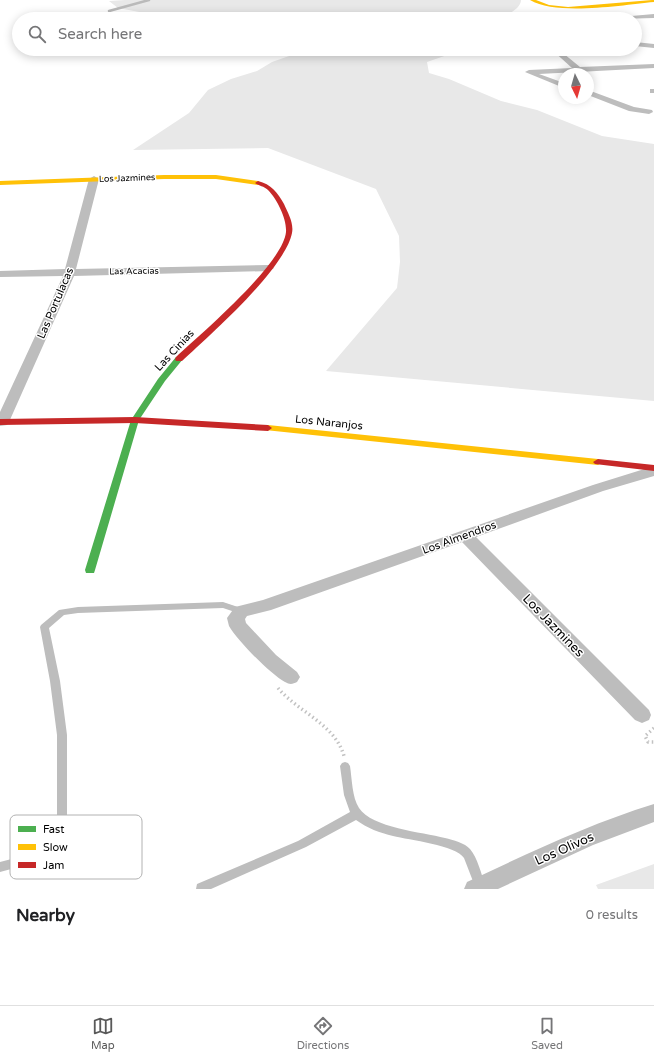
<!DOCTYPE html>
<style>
:root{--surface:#fff;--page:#f2f2f2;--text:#202124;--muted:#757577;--line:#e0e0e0;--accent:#595959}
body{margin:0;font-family:"Varela Round",sans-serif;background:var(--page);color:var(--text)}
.compass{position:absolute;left:558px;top:68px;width:36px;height:36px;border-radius:50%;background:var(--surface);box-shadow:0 2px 10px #0003;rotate:175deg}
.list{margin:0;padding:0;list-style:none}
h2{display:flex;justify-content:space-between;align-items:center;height:52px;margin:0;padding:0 16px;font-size:17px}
h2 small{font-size:13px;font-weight:400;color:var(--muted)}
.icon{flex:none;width:22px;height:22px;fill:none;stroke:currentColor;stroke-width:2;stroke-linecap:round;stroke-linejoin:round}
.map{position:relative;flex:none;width:654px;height:889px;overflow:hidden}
.search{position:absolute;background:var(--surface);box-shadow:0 2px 10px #0003;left:12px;right:12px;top:12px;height:44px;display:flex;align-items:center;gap:10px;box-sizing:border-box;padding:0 14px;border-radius:22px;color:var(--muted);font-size:15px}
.sheet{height:116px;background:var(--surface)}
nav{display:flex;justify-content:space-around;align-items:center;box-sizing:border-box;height:56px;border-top:1px solid var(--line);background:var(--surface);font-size:11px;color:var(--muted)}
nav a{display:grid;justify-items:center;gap:2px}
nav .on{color:var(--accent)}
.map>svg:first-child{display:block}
.green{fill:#e8e8e8}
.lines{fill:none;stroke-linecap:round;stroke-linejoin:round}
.stream{stroke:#bababa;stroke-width:2.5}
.path{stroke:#c2c2c2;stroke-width:3.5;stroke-dasharray:1.5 3;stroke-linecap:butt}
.lane{fill:#bdbdbd;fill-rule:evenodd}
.street{fill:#bdbdbd;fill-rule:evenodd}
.fast{fill:#4caf50;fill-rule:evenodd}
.slow{fill:#ffc107;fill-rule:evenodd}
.jam{fill:#c62828;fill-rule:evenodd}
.labels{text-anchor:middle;stroke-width:3;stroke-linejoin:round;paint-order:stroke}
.far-street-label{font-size:9px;fill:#000;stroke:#fff}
.street-label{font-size:11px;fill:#000;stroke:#fff}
.near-street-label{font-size:13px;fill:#000;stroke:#fff}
.key{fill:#fff;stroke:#b2b2b2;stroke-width:1}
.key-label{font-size:11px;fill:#000}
</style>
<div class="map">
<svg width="654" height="889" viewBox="0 0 654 889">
<rect width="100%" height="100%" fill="#fff"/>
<path class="green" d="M 125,0 L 521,0 C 521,9 507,14 501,19 L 191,19 L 184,17 L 166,17 L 118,8 L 109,1 Z
M 294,49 L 459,49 L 453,53 L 427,62 L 429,73 L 449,79 L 501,101 L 537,110 L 602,136 L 654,144 L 654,401 L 326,371 L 397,288 L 400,262 L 399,236 L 376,189 L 268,148 L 133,150 L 189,113 L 208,90 L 231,79 L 257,71 L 272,62 L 292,55 Z
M 654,864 L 654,889 L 598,889 L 596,885 Z"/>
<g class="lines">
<path class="stream" d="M 109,11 L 149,0"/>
<path class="path" d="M 278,688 C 298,712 335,724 344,756
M 654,728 L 645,736 L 648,742 L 654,742"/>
<path class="lane" d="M 223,602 L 244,609 L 245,611 L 244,613 L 241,614 L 223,608 L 78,613 L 64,615 L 49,628 L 60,681 L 67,735 L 67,836 L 62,851 L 52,858 L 0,872 L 0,862 L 46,850 L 54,845 L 57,836 L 57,735 L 50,681 L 40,627 L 41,625 L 59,610 L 78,607 Z
M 345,762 L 348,763 L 350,766 C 352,779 352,797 359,808 C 372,828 422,832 445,838 C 453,840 465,843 470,849 C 477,857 482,875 485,886 L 484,889 L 476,889 L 464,858 C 456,845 409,840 393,836 C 380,833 367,828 356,820 L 306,847 L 211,889 L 196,889 L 197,884 L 298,841 L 350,812 L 344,795 L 340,766 L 342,763 Z"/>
<path class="street" d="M 654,14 L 654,18 L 617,19 L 620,17 Z
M 635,42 L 654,44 L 654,48 L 635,46 Z
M 551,49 L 558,49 L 580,67 L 654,64 L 654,68 L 539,74 L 564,83 L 564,88 L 525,72 L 529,70 L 572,68 Z
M 650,89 L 654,89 L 654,93 L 650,93 Z
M 588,90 L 634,107 L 652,110 L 653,112 L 649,114 L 629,111 L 588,95 Z
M 94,176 L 99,179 L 76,269 L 269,265 L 274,268 L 269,271 L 74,276 L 9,422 L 7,425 L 0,426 L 0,412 L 63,276 L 0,277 L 0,271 L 65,269 L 89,179 Z
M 654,466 L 654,476 L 603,491 L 476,537 L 649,710 L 651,715 L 649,720 L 642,723 L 635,720 L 462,542 L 271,610 L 247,616 L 245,619 L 246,623 L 276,655 L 297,672 L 300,677 L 297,682 C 293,684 290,685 285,682 C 271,675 237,640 229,626 L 227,618 L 235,607 L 263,600 L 593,485 Z
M 654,804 L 654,822 L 593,845 L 498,889 L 464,889 L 467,882 C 529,853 589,824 654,804 Z"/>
<path class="fast" d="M 176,357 L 182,357 L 183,359 L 165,381 L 139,420 L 95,570 L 94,573 L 86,573 L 85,570 L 131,420 L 158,379 Z"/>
<path class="slow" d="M 530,0 L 536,0 L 549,5 L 568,7 L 652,0 L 654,0 L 654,2 C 622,5 557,16 530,0 Z
M 164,175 L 216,175 L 258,181 L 261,183 L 258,185 L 216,179 L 164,179 L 0,185 L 0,181 Z
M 268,425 L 598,459 L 603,462 L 598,465 L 265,430 L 264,428 Z"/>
<path class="jam" d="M 258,181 C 271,184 278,193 284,204 C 288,213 294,223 292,233 C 285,269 210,335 182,361 L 176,361 L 175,359 L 176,357 C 201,334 283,264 286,232 C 287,219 277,199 268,190 C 264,186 259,186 255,183 Z
M 135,417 L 268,425 L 272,428 L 268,431 L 135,423 L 0,425 L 0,419 Z
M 598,459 L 654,465 L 654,471 L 595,464 L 593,462 Z"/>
</g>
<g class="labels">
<g class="far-street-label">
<text transform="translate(127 178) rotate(-2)" y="3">Los Jazmines</text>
<text transform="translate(134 271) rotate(-1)" y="3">Las Acacias</text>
</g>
<g class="street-label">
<text transform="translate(55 303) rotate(-67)" y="4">Las Portulacas</text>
<text transform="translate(174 350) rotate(-47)" y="4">Las Cinias</text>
<text transform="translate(329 422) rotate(6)" y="4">Los Naranjos</text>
<text transform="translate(459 537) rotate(-20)" y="4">Los Almendros</text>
</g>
<g class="near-street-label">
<text transform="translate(554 625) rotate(46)" y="5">Los Jazmines</text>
<text transform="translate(564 848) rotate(-24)" y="5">Los Olivos</text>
</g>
</g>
<rect x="10" y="815" width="132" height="64" rx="6" class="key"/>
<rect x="18" y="826" width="18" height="6" fill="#4caf50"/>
<rect x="18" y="844" width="18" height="6" fill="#ffc107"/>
<rect x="18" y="862" width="18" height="6" fill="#c62828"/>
<g class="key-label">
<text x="43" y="833">Fast</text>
<text x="43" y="851">Slow</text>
<text x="43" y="869">Jam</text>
</g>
</svg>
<svg class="compass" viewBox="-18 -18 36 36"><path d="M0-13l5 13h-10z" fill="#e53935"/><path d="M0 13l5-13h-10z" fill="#757577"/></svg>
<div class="search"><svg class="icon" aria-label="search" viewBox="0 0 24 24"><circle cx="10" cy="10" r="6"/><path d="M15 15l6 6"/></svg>Search here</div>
</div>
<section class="sheet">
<h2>Nearby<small>0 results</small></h2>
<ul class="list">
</ul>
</section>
<nav>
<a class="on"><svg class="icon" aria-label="map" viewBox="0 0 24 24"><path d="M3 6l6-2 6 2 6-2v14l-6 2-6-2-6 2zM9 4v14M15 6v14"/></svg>Map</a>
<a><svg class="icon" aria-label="directions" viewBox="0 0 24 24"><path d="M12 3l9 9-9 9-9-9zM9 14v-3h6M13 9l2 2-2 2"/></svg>Directions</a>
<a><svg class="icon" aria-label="saved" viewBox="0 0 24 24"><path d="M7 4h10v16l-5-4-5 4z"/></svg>Saved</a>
</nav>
